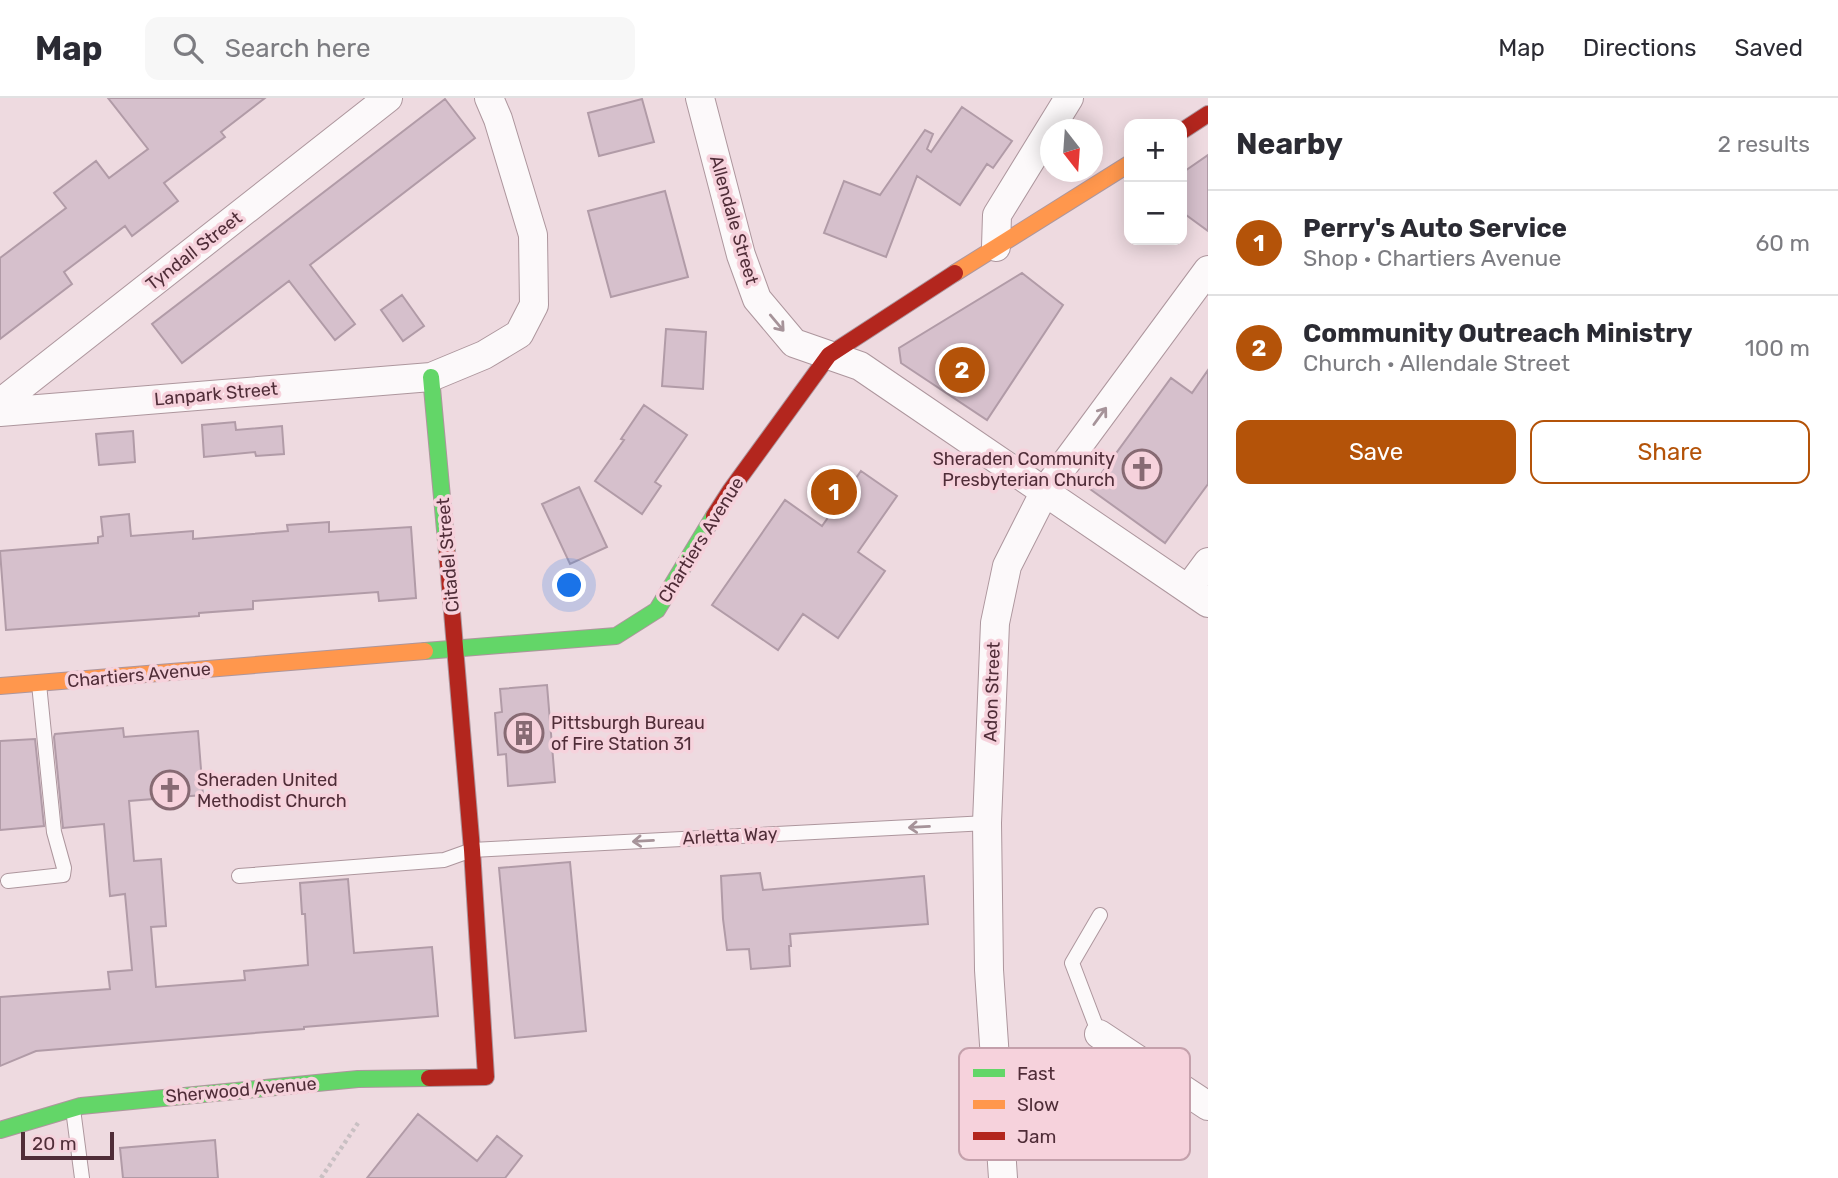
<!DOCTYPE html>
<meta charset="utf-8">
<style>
:root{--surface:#fff;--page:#f7f7f7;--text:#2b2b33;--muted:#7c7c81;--line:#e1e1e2;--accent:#b45309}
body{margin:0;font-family:Rubik,sans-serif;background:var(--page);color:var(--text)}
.controls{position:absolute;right:21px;top:21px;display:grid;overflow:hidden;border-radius:14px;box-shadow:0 4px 18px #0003}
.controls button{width:63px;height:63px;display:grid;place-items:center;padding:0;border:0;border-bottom:2px solid var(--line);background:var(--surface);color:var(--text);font:35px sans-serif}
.compass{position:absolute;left:1040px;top:21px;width:63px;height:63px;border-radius:50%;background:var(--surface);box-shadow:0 4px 18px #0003;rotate:163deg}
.scale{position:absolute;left:21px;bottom:18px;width:93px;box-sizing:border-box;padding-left:7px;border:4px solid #502d38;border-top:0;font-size:19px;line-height:24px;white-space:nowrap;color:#502d38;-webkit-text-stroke:5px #f6d2dc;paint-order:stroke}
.you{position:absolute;left:570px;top:488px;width:24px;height:24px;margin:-18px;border:5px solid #fff;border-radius:50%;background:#1a73e8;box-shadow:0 0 0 10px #1a73e833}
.badge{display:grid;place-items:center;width:46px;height:46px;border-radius:50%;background:var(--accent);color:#fff;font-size:23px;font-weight:700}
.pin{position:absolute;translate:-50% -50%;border:4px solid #fff;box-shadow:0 2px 7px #0006}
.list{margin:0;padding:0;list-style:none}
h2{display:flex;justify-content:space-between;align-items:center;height:91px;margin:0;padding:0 28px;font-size:30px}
h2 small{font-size:23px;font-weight:400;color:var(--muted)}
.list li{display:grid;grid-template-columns:46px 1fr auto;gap:21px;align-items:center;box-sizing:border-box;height:105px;padding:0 28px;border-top:2px solid var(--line)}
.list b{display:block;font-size:26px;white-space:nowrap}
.list p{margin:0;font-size:23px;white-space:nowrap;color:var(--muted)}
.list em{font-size:23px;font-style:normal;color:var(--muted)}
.actions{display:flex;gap:14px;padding:21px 28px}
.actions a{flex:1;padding:16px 0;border:2px solid var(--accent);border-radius:14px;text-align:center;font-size:24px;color:var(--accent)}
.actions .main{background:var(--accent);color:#fff}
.icon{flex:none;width:38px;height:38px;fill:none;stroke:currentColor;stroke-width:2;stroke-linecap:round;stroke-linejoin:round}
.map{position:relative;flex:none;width:1208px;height:1080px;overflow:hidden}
header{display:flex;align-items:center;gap:42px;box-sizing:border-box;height:98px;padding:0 35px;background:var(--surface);border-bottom:2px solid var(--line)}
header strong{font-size:33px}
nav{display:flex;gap:38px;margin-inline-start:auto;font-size:24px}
.search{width:490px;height:63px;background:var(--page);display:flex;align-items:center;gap:18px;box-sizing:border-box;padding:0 24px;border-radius:14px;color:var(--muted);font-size:26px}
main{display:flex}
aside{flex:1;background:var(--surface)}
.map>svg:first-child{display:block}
.building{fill:#d6c0cc;stroke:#b19ba7;stroke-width:2}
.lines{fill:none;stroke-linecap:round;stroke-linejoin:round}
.lane-casing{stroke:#ad969d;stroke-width:16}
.street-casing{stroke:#ad969d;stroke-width:30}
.fast-casing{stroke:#ad969d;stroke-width:18}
.slow-casing{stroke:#ad969d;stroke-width:18}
.jam-casing{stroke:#ad969d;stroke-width:18}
.path{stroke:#c9c0c3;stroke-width:4.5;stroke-dasharray:3.5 3.5;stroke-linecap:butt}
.lane{stroke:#fcf9fa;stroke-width:14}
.street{stroke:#fcf9fa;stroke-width:28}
.fast{stroke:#63d668;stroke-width:16}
.slow{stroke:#ff974d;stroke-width:16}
.jam{stroke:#b3261e;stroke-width:16}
.oneway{stroke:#a69399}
.labels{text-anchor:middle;stroke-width:7;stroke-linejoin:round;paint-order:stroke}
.street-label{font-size:18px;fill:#502d38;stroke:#f6d2dc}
.poi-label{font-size:18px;fill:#502d38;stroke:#f6d2dc;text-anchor:start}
.key{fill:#f6d2dc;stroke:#c4a0ab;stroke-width:2}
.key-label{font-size:19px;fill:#502d38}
</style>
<header>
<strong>Map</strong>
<div class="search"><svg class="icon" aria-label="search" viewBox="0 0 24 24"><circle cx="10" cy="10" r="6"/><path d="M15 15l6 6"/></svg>Search here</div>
<nav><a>Map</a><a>Directions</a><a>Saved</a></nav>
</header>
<main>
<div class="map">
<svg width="1208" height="1080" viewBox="0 0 1208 1080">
<rect width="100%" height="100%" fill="#eedae0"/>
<path class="building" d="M 108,0 L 265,0 L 221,34 L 225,39 L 164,85 L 178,103 L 132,138 L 125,128 L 64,174 L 72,186 L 0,241 L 0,160 L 66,110 L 54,95 L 96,63 L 109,80 L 148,51 Z
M 445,1 L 475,40 L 310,167 L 355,226 L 335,242 L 289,183 L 182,265 L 152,226 Z
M 642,1 L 654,44 L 599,58 L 588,15 Z
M 962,9 L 1012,43 L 993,70 L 987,66 L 960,107 L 917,78 L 886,159 L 824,135 L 844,83 L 880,97 L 925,32 L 933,36 L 927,51 L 931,54 Z
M 1208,57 L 1208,133 L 1182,114 L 1182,75 Z
M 665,93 L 688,179 L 611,199 L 588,113 Z
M 1022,175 L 1063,207 L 987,322 L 901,265 L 899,250 Z
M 402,197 L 424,228 L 403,243 L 381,212 Z
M 666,231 L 706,234 L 703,291 L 662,288 Z
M 1208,272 L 1208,386 L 1165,445 L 1090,391 L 1171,280 L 1192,295 Z
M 644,307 L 687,337 L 655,384 L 661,388 L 642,416 L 595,383 L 624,342 L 621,341 Z
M 235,324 L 236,332 L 282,328 L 284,356 L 256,358 L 255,354 L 204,359 L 202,327 Z
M 133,333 L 135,364 L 99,367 L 96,336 Z
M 861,373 L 897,398 L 858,454 L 885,473 L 838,540 L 803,516 L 778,552 L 712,507 L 785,402 L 822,428 Z
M 579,389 L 607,449 L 570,466 L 542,406 Z
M 129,416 L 131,438 L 193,433 L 193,441 L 288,433 L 287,427 L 329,424 L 329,434 L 411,429 L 416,500 L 379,503 L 378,494 L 253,503 L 253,511 L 199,515 L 199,518 L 6,532 L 0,453 L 98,445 L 98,439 L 103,438 L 101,419 Z
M 547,587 L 555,684 L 508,688 L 506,656 L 498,657 L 495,615 L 502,614 L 500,591 Z
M 123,630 L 124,639 L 198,633 L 203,697 L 129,703 L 134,763 L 161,761 L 166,828 L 151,829 L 156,889 L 245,882 L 244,873 L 308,867 L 305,816 L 302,816 L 300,785 L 348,781 L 354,855 L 432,849 L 438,918 L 304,929 L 304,931 L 36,953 L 0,968 L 0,899 L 110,891 L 108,874 L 132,872 L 125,796 L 110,798 L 104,726 L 63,730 L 54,639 L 55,636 Z
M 35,641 L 44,728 L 0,732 L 0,643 Z
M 570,764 L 586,933 L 515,940 L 499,770 Z
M 760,775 L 763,792 L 924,778 L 928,826 L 790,836 L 791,848 L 789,848 L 790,868 L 751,871 L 749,851 L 727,852 L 723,821 L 721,778 Z
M 418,1016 L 477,1063 L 497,1038 L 522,1058 L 505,1080 L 367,1080 Z
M 215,1042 L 218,1080 L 123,1080 L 120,1050 Z"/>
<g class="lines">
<defs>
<path id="lane" d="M 239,778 L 444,762 L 472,752 L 987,725
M 8,783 L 63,777 L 64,770 L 54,734 L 39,586
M 1099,936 L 1072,865 L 1100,817
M 73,1011 L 82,1080"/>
<path id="street" d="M 700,0 L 741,157 L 757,201 L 794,245 L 860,268 L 1208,505
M 996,149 L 997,117 L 1069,0
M 0,305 L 388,0
M 0,314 L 431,279 L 484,257 L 519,236 L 534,207 L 533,137 L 498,21 L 489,0
M 1188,491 L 1208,464
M 1099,936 L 1208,1008
M 1003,1080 L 989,872 L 987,725 L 995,525 L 1007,468 L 1045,393 L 1208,172"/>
<path id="fast" d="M 431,279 L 447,454
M 425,553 L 616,538 L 657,512 L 714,418
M 0,1032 L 81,1008 L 358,981 L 429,980"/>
<path id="slow" d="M 955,175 L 1129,66
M 0,588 L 425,553"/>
<path id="jam" d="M 1182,33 L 1208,16
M 714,418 L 730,393 L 829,257 L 955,175
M 429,980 L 486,979 L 472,752 L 447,454"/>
</defs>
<use href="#lane" class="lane-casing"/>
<use href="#street" class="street-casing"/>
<use href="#fast" class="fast-casing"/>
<use href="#slow" class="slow-casing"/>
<use href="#jam" class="jam-casing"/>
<path class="path" d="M 321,1080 L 358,1025"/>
<use href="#lane" class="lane"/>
<use href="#street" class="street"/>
<use href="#fast" class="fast"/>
<use href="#slow" class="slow"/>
<use href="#jam" class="jam"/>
</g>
<defs><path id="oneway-shaft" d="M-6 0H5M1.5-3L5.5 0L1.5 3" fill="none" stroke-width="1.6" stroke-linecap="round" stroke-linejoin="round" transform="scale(1.75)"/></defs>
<g class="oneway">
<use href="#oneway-shaft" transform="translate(777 225) rotate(50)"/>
<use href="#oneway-shaft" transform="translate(1100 318) rotate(-54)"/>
<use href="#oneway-shaft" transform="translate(919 729) rotate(177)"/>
<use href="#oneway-shaft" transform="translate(643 743) rotate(177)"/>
</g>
<defs>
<symbol id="church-ring" viewBox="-11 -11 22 22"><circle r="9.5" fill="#f6d2dc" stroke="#876a73" stroke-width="1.5"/><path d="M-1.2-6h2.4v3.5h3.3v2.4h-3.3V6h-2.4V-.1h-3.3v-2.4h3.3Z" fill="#876a73"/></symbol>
<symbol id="building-ring" viewBox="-11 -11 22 22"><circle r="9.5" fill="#f6d2dc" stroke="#876a73" stroke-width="1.5"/><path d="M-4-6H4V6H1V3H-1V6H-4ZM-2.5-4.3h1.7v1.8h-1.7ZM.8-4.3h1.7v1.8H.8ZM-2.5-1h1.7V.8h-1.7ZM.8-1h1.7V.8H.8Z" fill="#876a73"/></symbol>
</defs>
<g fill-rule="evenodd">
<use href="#church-ring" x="1120" y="349" width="44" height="44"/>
<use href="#building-ring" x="502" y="613" width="44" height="44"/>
<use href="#church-ring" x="148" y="670" width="44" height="44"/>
</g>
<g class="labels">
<g class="street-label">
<text transform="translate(734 122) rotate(74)" y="6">Allendale Street</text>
<text transform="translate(194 153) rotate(-38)" y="6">Tyndall Street</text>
<text transform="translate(216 296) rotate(-5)" y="6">Lanpark Street</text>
<text transform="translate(701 442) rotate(-58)" y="6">Chartiers Avenue</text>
<text transform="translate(448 457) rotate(-95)" y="6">Citadel Street</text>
<text transform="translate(139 577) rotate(-5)" y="6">Chartiers Avenue</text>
<text transform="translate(992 594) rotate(-88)" y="6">Adon Street</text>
<text transform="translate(730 738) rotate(-3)" y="6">Arletta Way</text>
<text transform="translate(241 992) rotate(-5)" y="6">Sherwood Avenue</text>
</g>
<g class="poi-label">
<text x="1115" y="367" text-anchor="end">Sheraden Community<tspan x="1115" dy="21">Presbyterian Church</tspan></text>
<text x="551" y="631">Pittsburgh Bureau<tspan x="551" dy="21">of Fire Station 31</tspan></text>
<text x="197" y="688">Sheraden United<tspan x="197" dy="21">Methodist Church</tspan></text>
</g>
</g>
<rect x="959" y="950" width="231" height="112" rx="10" class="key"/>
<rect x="973" y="971" width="32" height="8" fill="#63d668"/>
<rect x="973" y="1002" width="32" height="9" fill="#ff974d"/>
<rect x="973" y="1034" width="32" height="8" fill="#b3261e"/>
<g class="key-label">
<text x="1017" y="982">Fast</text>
<text x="1017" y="1013">Slow</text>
<text x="1017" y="1045">Jam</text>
</g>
</svg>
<div class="controls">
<button>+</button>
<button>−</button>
</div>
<svg class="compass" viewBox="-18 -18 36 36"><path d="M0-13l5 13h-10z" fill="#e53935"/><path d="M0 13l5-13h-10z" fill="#7c7c81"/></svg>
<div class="scale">20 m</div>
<div class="you"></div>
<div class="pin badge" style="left:834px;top:394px">1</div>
<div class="pin badge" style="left:962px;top:272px">2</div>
</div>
<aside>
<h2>Nearby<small>2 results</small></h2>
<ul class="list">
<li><span class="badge">1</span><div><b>Perry's Auto Service</b><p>Shop · Chartiers Avenue</p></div><em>60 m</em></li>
<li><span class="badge">2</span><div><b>Community Outreach Ministry</b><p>Church · Allendale Street</p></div><em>100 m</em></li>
</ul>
<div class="actions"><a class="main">Save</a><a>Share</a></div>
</aside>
</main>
